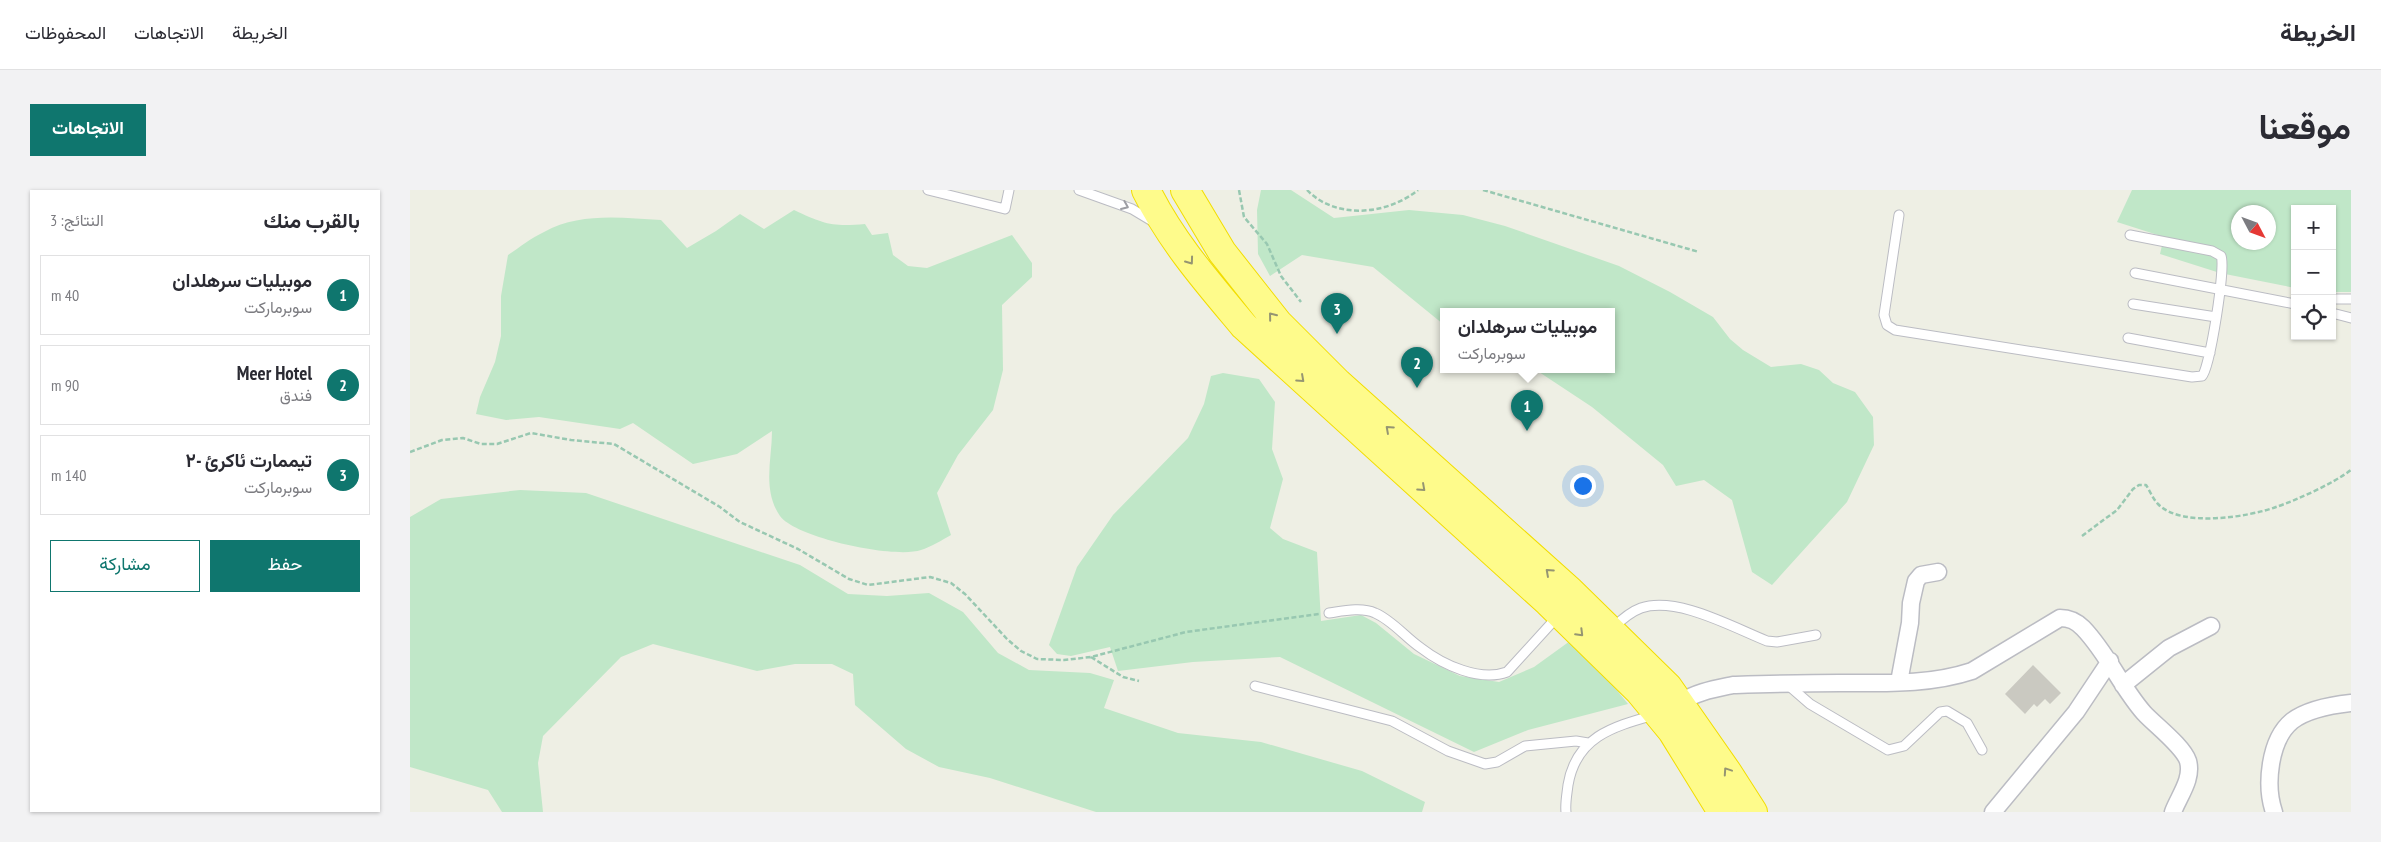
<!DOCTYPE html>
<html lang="ar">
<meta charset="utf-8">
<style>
:root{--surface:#fff;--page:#f2f2f3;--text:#2b2b33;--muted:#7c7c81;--line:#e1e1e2;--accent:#0f766e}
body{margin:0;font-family:"PT Sans Narrow",Vazirmatn,sans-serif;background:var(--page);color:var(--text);direction:rtl}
.controls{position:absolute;right:15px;top:15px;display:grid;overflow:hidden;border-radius:0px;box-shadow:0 1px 4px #0004}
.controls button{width:45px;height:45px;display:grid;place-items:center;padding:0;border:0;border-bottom:1px solid var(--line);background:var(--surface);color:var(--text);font:25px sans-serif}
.compass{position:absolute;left:1821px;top:15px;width:45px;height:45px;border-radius:50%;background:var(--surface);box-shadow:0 1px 4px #0004;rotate:131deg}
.you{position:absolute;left:1172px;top:295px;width:18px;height:18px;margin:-12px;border:4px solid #fff;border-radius:50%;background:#1a73e8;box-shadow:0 0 0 8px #1a73e833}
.badge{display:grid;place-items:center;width:32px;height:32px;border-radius:50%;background:var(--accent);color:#fff;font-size:16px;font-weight:700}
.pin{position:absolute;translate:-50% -41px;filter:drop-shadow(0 1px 2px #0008)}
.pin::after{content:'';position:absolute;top:26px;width:18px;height:15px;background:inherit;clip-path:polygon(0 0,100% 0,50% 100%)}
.popup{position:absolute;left:1030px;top:118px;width:175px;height:65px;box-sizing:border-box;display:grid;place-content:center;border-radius:0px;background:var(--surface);filter:drop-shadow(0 1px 4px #0005);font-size:16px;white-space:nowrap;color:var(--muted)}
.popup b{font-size:19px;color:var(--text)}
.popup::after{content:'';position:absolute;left:50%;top:100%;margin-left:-10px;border:10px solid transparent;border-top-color:var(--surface)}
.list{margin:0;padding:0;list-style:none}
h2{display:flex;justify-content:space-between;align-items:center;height:65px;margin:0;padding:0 20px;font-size:21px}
h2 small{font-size:16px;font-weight:400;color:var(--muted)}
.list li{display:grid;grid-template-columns:32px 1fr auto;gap:15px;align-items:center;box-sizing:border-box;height:80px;margin:0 10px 10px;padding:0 10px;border:1px solid var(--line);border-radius:0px}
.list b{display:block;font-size:19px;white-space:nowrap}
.list p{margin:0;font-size:16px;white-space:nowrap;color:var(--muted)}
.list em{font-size:16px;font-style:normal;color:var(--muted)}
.actions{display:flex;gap:10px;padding:15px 20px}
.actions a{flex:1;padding:11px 0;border:1px solid var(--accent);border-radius:0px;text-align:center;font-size:18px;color:var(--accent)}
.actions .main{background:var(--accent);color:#fff}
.icon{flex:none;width:28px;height:28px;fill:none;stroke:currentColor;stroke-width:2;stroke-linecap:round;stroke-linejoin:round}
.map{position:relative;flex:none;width:1941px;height:622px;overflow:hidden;direction:ltr;border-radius:0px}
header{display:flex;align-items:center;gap:30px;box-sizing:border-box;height:70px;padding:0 25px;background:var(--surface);border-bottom:1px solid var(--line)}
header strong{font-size:24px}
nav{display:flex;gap:28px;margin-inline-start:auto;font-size:18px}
.intro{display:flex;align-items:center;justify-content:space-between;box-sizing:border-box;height:120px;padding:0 30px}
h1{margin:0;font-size:35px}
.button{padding:12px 22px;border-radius:0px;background:var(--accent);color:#fff;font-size:18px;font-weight:700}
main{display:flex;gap:30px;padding:0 30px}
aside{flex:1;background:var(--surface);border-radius:0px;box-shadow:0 1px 4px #0004}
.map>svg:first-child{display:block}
.green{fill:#c0e7c8;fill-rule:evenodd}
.building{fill:#cac9c1}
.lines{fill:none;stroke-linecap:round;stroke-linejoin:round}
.lane-casing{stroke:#bbbcc3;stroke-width:11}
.street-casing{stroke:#bbbcc3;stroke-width:19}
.highway-casing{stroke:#f2dd00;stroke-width:30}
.path{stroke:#98c8b1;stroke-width:2.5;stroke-dasharray:5 2.5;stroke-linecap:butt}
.lane{stroke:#fff;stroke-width:9}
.street{stroke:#fff;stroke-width:16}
.highway{stroke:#fefb8b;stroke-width:28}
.oneway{stroke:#9d9ea3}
.oneway2{stroke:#959572}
</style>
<header>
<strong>الخريطة</strong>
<nav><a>الخريطة</a><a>الاتجاهات</a><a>المحفوظات</a></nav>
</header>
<div class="intro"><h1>موقعنا</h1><a class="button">الاتجاهات</a></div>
<main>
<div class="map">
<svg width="1941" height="622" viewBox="0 0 1941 622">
<rect width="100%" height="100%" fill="#eeefe4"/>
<path class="green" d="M 851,0 L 881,0 L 924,28 L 999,20 L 1053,25 L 1095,36 L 1209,76 L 1260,102 L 1303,127 L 1320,149 L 1333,160 L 1361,177 L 1391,174 L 1409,180 L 1423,193 L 1445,202 L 1463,227 L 1464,255 L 1437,312 L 1362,395 L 1342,382 L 1322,310 L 1294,290 L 1266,296 L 1253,275 L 1182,217 L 1126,180 L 1201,180 L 1201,122 L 1033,122 L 1033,134 L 963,77 L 892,65 L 860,86 L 848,64 L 847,20 Z
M 1722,0 L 1941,0 L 1941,102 L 1922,102 L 1922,19 L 1885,19 L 1885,98 L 1810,83 L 1750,64 L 1754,47 L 1707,32 ZM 1828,22 L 1858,22 L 1858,52 L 1828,52 Z
M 384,20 C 414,34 422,37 455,34 L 462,45 L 478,43 L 483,65 L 498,76 L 517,78 L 602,45 L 622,73 L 622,87 L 592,115 L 593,180 L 583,220 L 548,265 L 527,303 L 541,345 C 532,350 521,357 511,360 C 485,369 386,348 370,326 C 352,300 362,269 362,241 L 327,264 L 283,274 L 223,233 L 210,239 L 129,227 L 96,230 L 66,224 L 70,207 L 85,172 L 91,146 L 91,106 L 98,65 C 110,57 121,48 134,42 C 170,22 212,28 251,30 L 277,58 L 306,41 L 330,24 L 354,39 Z
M 813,183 L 849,189 L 865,212 L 862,259 L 873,289 L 860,338 L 873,349 L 907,362 L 911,431 L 951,425 L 966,433 L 1004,464 L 1050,486 L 1089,492 L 1124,477 L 1160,451 L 1189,478 L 1218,514 L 1118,540 L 1064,562 L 870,467 L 783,472 L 708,481 L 700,457 L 661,466 L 647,464 L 639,455 L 667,377 L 703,325 L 778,248 L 794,214 L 801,186 Z
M 110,300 L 176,303 L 390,375 L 438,404 L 477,406 L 519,403 L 553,422 L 588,463 L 619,480 L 680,483 L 704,490 L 694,518 L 768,543 L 851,552 L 952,581 L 1015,612 L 1012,622 L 686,622 L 580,588 L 529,577 L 496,559 L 445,515 L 443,484 L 422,474 L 385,474 L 347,481 L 243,454 L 211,467 L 133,546 L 128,573 L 133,622 L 92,622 L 78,600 L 0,577 L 0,327 L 31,309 Z"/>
<path class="building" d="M 1623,475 L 1651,503 L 1640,514 L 1635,509 L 1627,517 L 1624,514 L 1615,524 L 1595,504 Z"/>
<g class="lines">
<defs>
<path id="lane" d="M 518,0 L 595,19 L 599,0
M 669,0 L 722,19 L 742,31
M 1489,25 L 1474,125 L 1477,135 L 1485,140 L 1782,187 L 1792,186 C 1800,178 1816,76 1811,66 L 1802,61 L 1720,45
M 1725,83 L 1885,114
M 1922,109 L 1941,109
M 1723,114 L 1806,127
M 1922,123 L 1941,128
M 1718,148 L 1800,163
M 919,423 C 933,421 952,417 965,423 C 982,430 996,448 1011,458 C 1033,475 1070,492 1097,482 L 1148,426
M 1203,438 C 1211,430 1220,422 1231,418 C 1267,406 1322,437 1357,451 L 1367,452 L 1406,445
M 1377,494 L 1400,514 L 1478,560 L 1494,556 L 1530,522 L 1537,521 L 1557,533 L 1572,560
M 845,496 L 982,531 L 1038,561 L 1075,574 L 1087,572 L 1115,556 L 1166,551 L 1178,553
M 1156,622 C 1155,613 1157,604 1158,595 C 1166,547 1202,537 1244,525"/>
<path id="street" d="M 1489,492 L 1500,433 L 1501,413 L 1506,391 L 1511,385 L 1528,382
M 1713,495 L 1759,458 L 1801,436
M 1269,513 C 1286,502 1304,499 1323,495 C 1359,494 1394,493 1430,493 C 1474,493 1520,495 1562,481 L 1650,428 C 1660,428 1666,431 1673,438 C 1698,464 1711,497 1734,523 C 1745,535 1773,556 1778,571 C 1783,589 1769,606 1763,622
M 1583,622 L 1666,522 L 1700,471
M 1864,622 C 1855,596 1859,550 1882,531 C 1898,519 1922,515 1941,513"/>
<path id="highway" d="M 736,0 C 761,51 798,93 834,136 L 1138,412 L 1229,501 L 1262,541 L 1312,622
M 775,0 L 812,62 L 868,133 L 928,193 L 1160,401 L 1258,497 L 1318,583 L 1343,622"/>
</defs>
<use href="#lane" class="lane-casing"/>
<use href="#street" class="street-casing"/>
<use href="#highway" class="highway-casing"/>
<path class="path" d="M 829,0 L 834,27 L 857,54 L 871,86 L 891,112
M 897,0 C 926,30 977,25 1008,0
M 1073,0 L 1289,62
M 0,262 L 32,250 L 53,248 L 71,254 L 87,254 L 121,243 L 161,250 L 204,254 L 310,317 L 330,332 L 388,359 L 439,389 L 458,395 L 520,387 L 541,393 L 555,404 L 597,449 L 611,461 L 627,469 L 654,470 L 681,467 L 776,442 L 909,424
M 1672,346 L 1707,320 L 1723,299 L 1729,295 L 1736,295 C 1740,301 1743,309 1748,314 C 1771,338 1838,327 1866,317 C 1887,310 1924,293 1941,280
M 681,467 L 713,487 L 729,491"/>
<use href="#lane" class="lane"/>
<use href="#street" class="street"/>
<use href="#highway" class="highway"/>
</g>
<defs><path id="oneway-chevron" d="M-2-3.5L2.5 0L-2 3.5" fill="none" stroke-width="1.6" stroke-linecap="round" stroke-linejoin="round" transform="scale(1.25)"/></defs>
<use class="oneway" href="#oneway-chevron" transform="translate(715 16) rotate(23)"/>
<g class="oneway2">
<use href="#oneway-chevron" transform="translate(780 71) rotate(54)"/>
<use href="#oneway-chevron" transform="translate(862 126) rotate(-129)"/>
<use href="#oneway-chevron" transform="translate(891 189) rotate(42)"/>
<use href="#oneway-chevron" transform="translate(979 239) rotate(-138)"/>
<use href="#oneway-chevron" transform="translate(1012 298) rotate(42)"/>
<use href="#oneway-chevron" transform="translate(1139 382) rotate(-138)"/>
<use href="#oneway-chevron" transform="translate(1170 443) rotate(45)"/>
<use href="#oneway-chevron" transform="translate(1317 581) rotate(-124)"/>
</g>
</svg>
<div class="controls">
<button>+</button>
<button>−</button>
<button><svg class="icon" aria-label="locate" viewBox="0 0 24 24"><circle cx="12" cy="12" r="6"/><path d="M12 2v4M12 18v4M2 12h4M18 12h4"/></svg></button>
</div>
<svg class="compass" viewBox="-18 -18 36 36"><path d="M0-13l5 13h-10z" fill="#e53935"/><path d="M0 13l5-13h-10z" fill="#7c7c81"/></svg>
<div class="you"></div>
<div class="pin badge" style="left:1117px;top:241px">1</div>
<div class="popup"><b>موبيليات سرهلدان</b>سوبرماركت</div>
<div class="pin badge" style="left:1007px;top:198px">2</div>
<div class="pin badge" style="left:927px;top:144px">3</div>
</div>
<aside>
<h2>بالقرب منك<small>النتائج: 3</small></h2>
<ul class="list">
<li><span class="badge">1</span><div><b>موبيليات سرهلدان</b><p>سوبرماركت</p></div><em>40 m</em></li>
<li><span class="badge">2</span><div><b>Meer Hotel</b><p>فندق</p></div><em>90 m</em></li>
<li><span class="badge">3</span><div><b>تيممارت ئاكرئ -٢</b><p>سوبرماركت</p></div><em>140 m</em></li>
</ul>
<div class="actions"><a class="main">حفظ</a><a>مشاركة</a></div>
</aside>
</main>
